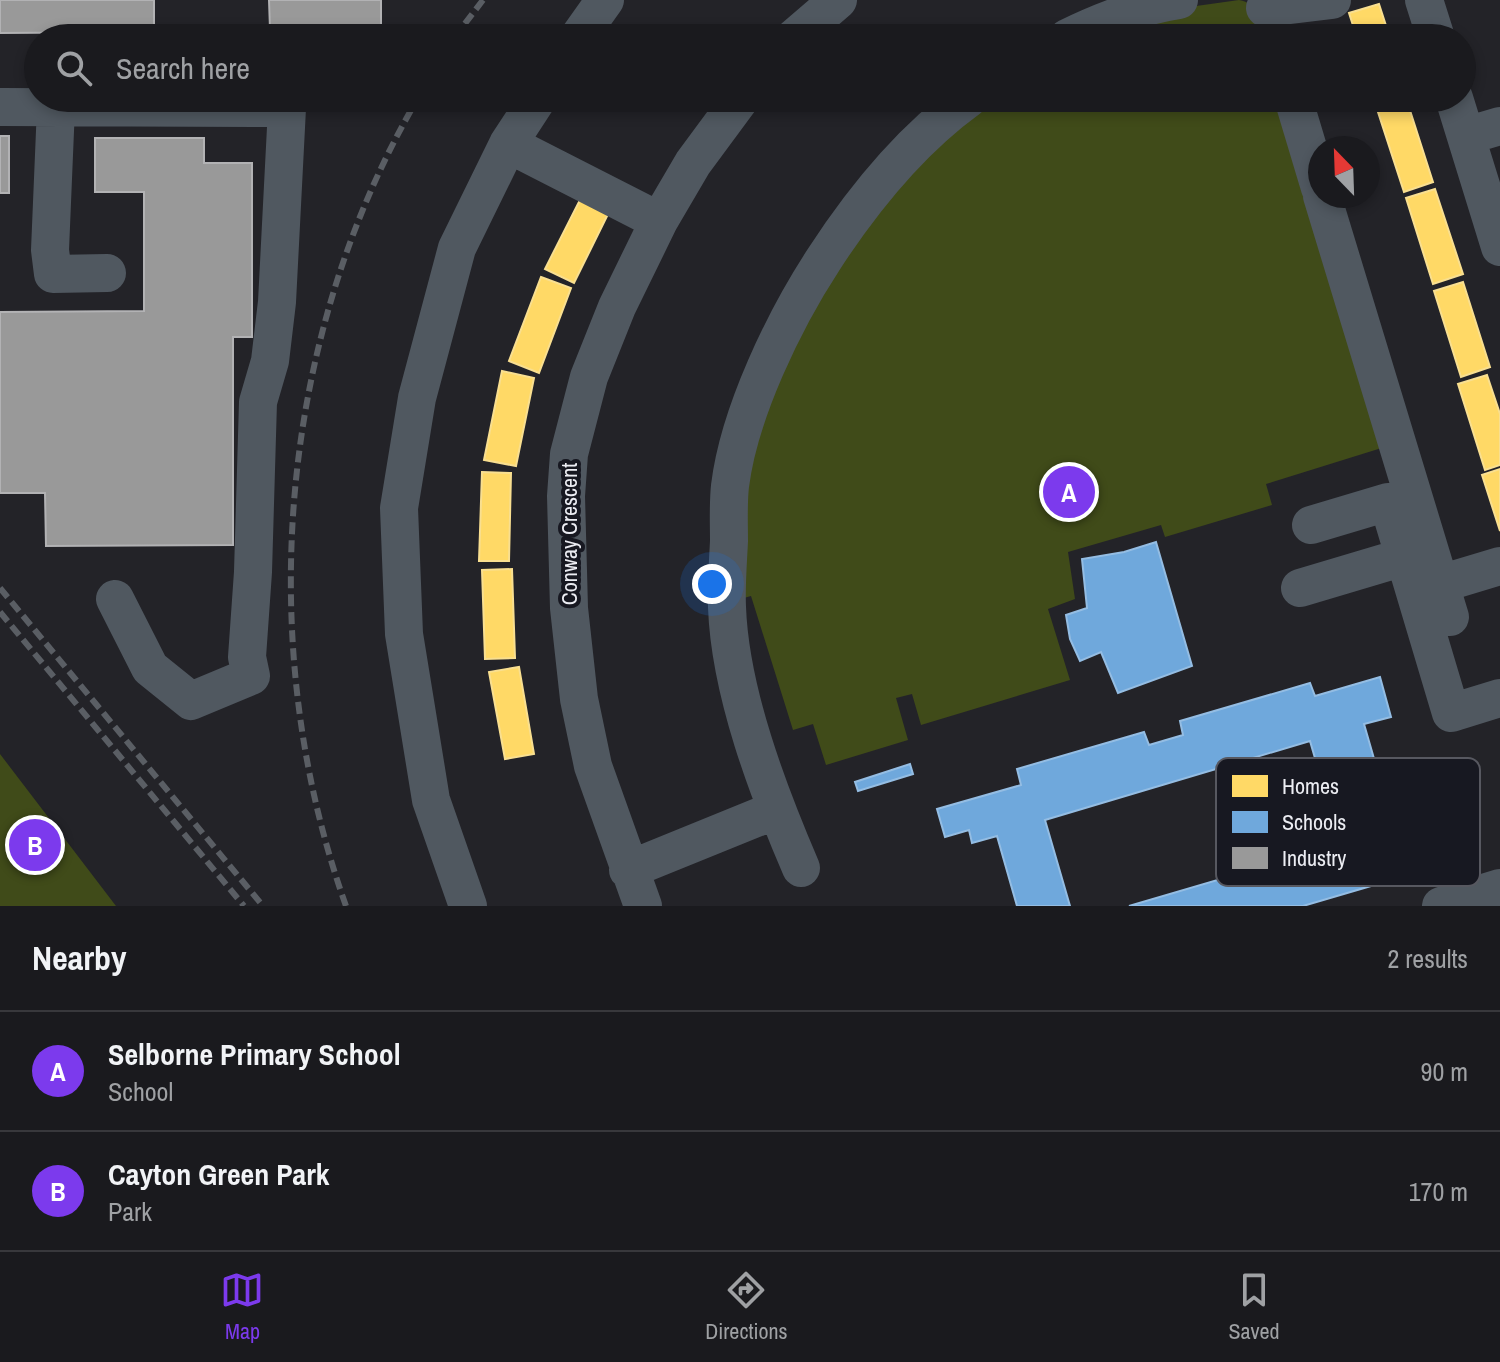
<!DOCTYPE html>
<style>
:root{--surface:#1a1a1e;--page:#232327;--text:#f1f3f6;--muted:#9fa1a4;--line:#38383c;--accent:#7c3aed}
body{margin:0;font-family:"Archivo Narrow",sans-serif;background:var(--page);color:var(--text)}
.compass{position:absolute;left:1308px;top:136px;width:72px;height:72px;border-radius:50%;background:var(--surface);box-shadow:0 4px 12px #0003;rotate:337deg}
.you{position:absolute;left:712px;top:584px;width:28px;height:28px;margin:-20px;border:6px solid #fff;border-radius:50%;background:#1a73e8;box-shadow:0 0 0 12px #1a73e833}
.badge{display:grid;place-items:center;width:52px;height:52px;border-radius:50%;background:var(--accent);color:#fff;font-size:26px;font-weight:700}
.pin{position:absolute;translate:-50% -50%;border:4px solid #fff;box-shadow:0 2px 8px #0006}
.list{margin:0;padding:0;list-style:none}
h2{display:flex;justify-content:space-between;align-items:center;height:104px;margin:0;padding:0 32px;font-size:34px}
h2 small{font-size:26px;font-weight:400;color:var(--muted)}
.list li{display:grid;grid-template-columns:52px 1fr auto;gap:24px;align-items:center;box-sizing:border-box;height:120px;padding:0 32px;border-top:2px solid var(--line)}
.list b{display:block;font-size:30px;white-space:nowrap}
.list p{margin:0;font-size:26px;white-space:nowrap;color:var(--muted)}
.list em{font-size:26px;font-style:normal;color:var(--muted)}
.icon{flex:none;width:44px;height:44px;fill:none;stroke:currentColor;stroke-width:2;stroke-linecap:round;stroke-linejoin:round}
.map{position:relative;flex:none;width:1500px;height:906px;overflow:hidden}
.search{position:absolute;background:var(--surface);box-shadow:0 4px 12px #0003;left:24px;right:24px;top:24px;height:88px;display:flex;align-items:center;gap:20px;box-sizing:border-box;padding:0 28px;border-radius:44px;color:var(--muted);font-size:30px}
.sheet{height:344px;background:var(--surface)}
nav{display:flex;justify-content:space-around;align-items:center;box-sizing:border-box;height:112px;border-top:2px solid var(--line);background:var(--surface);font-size:22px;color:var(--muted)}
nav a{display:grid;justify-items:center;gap:4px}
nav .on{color:var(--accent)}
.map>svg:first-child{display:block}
.green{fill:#404b19}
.homes{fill:#ffd966;stroke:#f9df90;stroke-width:2}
.schools{fill:#6fa8dc;stroke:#94bde3;stroke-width:2}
.industry{fill:#999;stroke:#b2b2b4;stroke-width:2}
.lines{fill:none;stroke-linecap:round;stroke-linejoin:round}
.minor{stroke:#505860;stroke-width:38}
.rail{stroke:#5a5e64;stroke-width:6;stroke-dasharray:12 6;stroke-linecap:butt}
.labels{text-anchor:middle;stroke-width:8;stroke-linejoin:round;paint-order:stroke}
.street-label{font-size:22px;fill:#ecedf3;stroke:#171821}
.key{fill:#171821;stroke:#575860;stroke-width:2}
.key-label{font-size:22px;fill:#ecedf3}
</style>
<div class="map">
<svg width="1500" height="906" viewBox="0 0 1500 906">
<rect width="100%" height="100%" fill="#232328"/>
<path class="green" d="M 1239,0 C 1258,3 1260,22 1265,38 L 1082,38 L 1182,8 Z
M 980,98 L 1283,98 L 1388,446 L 1266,484 L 1272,505 L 1165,537 L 1161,525 L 1068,552 L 1075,599 L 1048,609 L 1070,680 L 921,725 L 912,694 L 896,698 L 908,740 L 826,765 L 813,724 L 793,730 L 751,596 L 733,601 L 736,478 L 819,274 Z
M 0,754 L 116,906 L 0,906 Z"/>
<path class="homes" d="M 1379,4 L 1390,38 L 1357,38 L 1349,13 Z
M 1402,98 L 1406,98 L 1433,182 L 1404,192 L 1376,106 Z
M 586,188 L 614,202 L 574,283 L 545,269 Z
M 1435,189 L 1463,274 L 1433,284 L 1406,198 Z
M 541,277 L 571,288 L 539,373 L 509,361 Z
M 1463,282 L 1490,367 L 1461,377 L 1434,291 Z
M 502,371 L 534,378 L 516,466 L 484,460 Z
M 1487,375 L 1500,414 L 1500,465 L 1485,470 L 1458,384 Z
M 1500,469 L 1500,531 L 1482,475 Z
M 482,472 L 511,473 L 509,561 L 479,561 Z
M 512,569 L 515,658 L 485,659 L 482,570 Z
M 519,667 L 534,754 L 505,759 L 489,672 Z"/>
<path class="schools" d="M 1156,542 L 1192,666 L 1118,693 L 1101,652 L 1080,661 L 1070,639 L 1066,615 L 1087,608 L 1082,559 L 1124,552 Z
M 1380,677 L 1391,717 L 1364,724 L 1392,821 L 1426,811 L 1437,851 L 1367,871 L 1371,886 L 1303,906 L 1129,906 L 1340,844 L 1310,741 L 1045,820 L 1070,906 L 1017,906 L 997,836 L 972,843 L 969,830 L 945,837 L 937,809 L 1021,785 L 1017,769 L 1144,732 L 1149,745 L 1183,735 L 1180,721 L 1310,683 L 1315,696 Z
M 910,764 L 913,774 L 858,791 L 855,782 Z"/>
<path class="industry" d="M 0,0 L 154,0 L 154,32 L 0,33 Z
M 269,0 L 381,0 L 381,29 L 270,29 Z
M 0,136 L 9,136 L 9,193 L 0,193 Z
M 95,138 L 204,138 L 204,163 L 252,163 L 252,337 L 233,337 L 233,545 L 46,546 L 45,493 L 0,493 L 0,312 L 144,311 L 144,192 L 95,192 Z"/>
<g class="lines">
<path class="minor" d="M 1424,0 L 1436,38
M 1265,8 L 1332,0
M 578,38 L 605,0
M 794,38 L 838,0
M 1067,38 C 1102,21 1140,6 1179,0
M 1293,98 L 1320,188
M 1454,98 L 1500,247
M 0,107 L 287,108 L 277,302 L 270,361 L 258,402 L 253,572 L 247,657 L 251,676 L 191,701 L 150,668 L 115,599
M 56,107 L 50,250 L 53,274 L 107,273
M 1466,136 L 1500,126
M 508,144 L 659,221
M 1322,196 L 1450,617
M 1311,525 L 1388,502 L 1451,713 L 1500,698
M 1440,584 L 1500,566
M 1300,588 L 1404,557
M 801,868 C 768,791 730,692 727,607 C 726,585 728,563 729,541 C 729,523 728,504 730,486 C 739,413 784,320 824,259 C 863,199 911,140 969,98
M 628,870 L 776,810
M 468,906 L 431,800 L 404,634 L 399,508 L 417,398 L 457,248 L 508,144 L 538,98
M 643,906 L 593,766 L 579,699 L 569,608 L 566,496 L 569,454 L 589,377 L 617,307 L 659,221 L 693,163 L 741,98
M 1441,906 L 1500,888"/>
<path class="rail" d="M 454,38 L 483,0
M 0,588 L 263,906
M 0,612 L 244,906
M 346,906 C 253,646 278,337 418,98"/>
</g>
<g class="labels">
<g class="street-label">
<text transform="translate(569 534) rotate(-90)" y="8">Conway Crescent</text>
</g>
</g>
<rect x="1216" y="758" width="264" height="128" rx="12" class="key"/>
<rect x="1232" y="775" width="36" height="22" fill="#ffd966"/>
<rect x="1232" y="811" width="36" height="22" fill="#6fa8dc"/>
<rect x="1232" y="847" width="36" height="22" fill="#999"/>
<g class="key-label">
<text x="1282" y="794">Homes</text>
<text x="1282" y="830">Schools</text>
<text x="1282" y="866">Industry</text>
</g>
</svg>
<svg class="compass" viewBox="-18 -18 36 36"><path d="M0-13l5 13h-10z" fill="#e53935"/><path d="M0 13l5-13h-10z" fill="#9fa1a4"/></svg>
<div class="you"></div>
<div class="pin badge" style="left:1069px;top:492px">A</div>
<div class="pin badge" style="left:35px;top:845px">B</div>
<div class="search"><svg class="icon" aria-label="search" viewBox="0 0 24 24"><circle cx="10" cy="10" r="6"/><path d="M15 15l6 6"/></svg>Search here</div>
</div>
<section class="sheet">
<h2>Nearby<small>2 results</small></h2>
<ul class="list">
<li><span class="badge">A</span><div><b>Selborne Primary School</b><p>School</p></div><em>90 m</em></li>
<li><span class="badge">B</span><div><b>Cayton Green Park</b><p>Park</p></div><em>170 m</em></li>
</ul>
</section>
<nav>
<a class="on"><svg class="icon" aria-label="map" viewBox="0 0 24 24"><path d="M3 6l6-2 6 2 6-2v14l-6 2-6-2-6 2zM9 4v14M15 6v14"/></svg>Map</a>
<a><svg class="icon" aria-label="directions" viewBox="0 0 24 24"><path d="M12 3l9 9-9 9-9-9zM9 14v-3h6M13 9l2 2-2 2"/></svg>Directions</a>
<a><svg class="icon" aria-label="saved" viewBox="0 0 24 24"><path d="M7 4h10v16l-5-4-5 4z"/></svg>Saved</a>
</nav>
